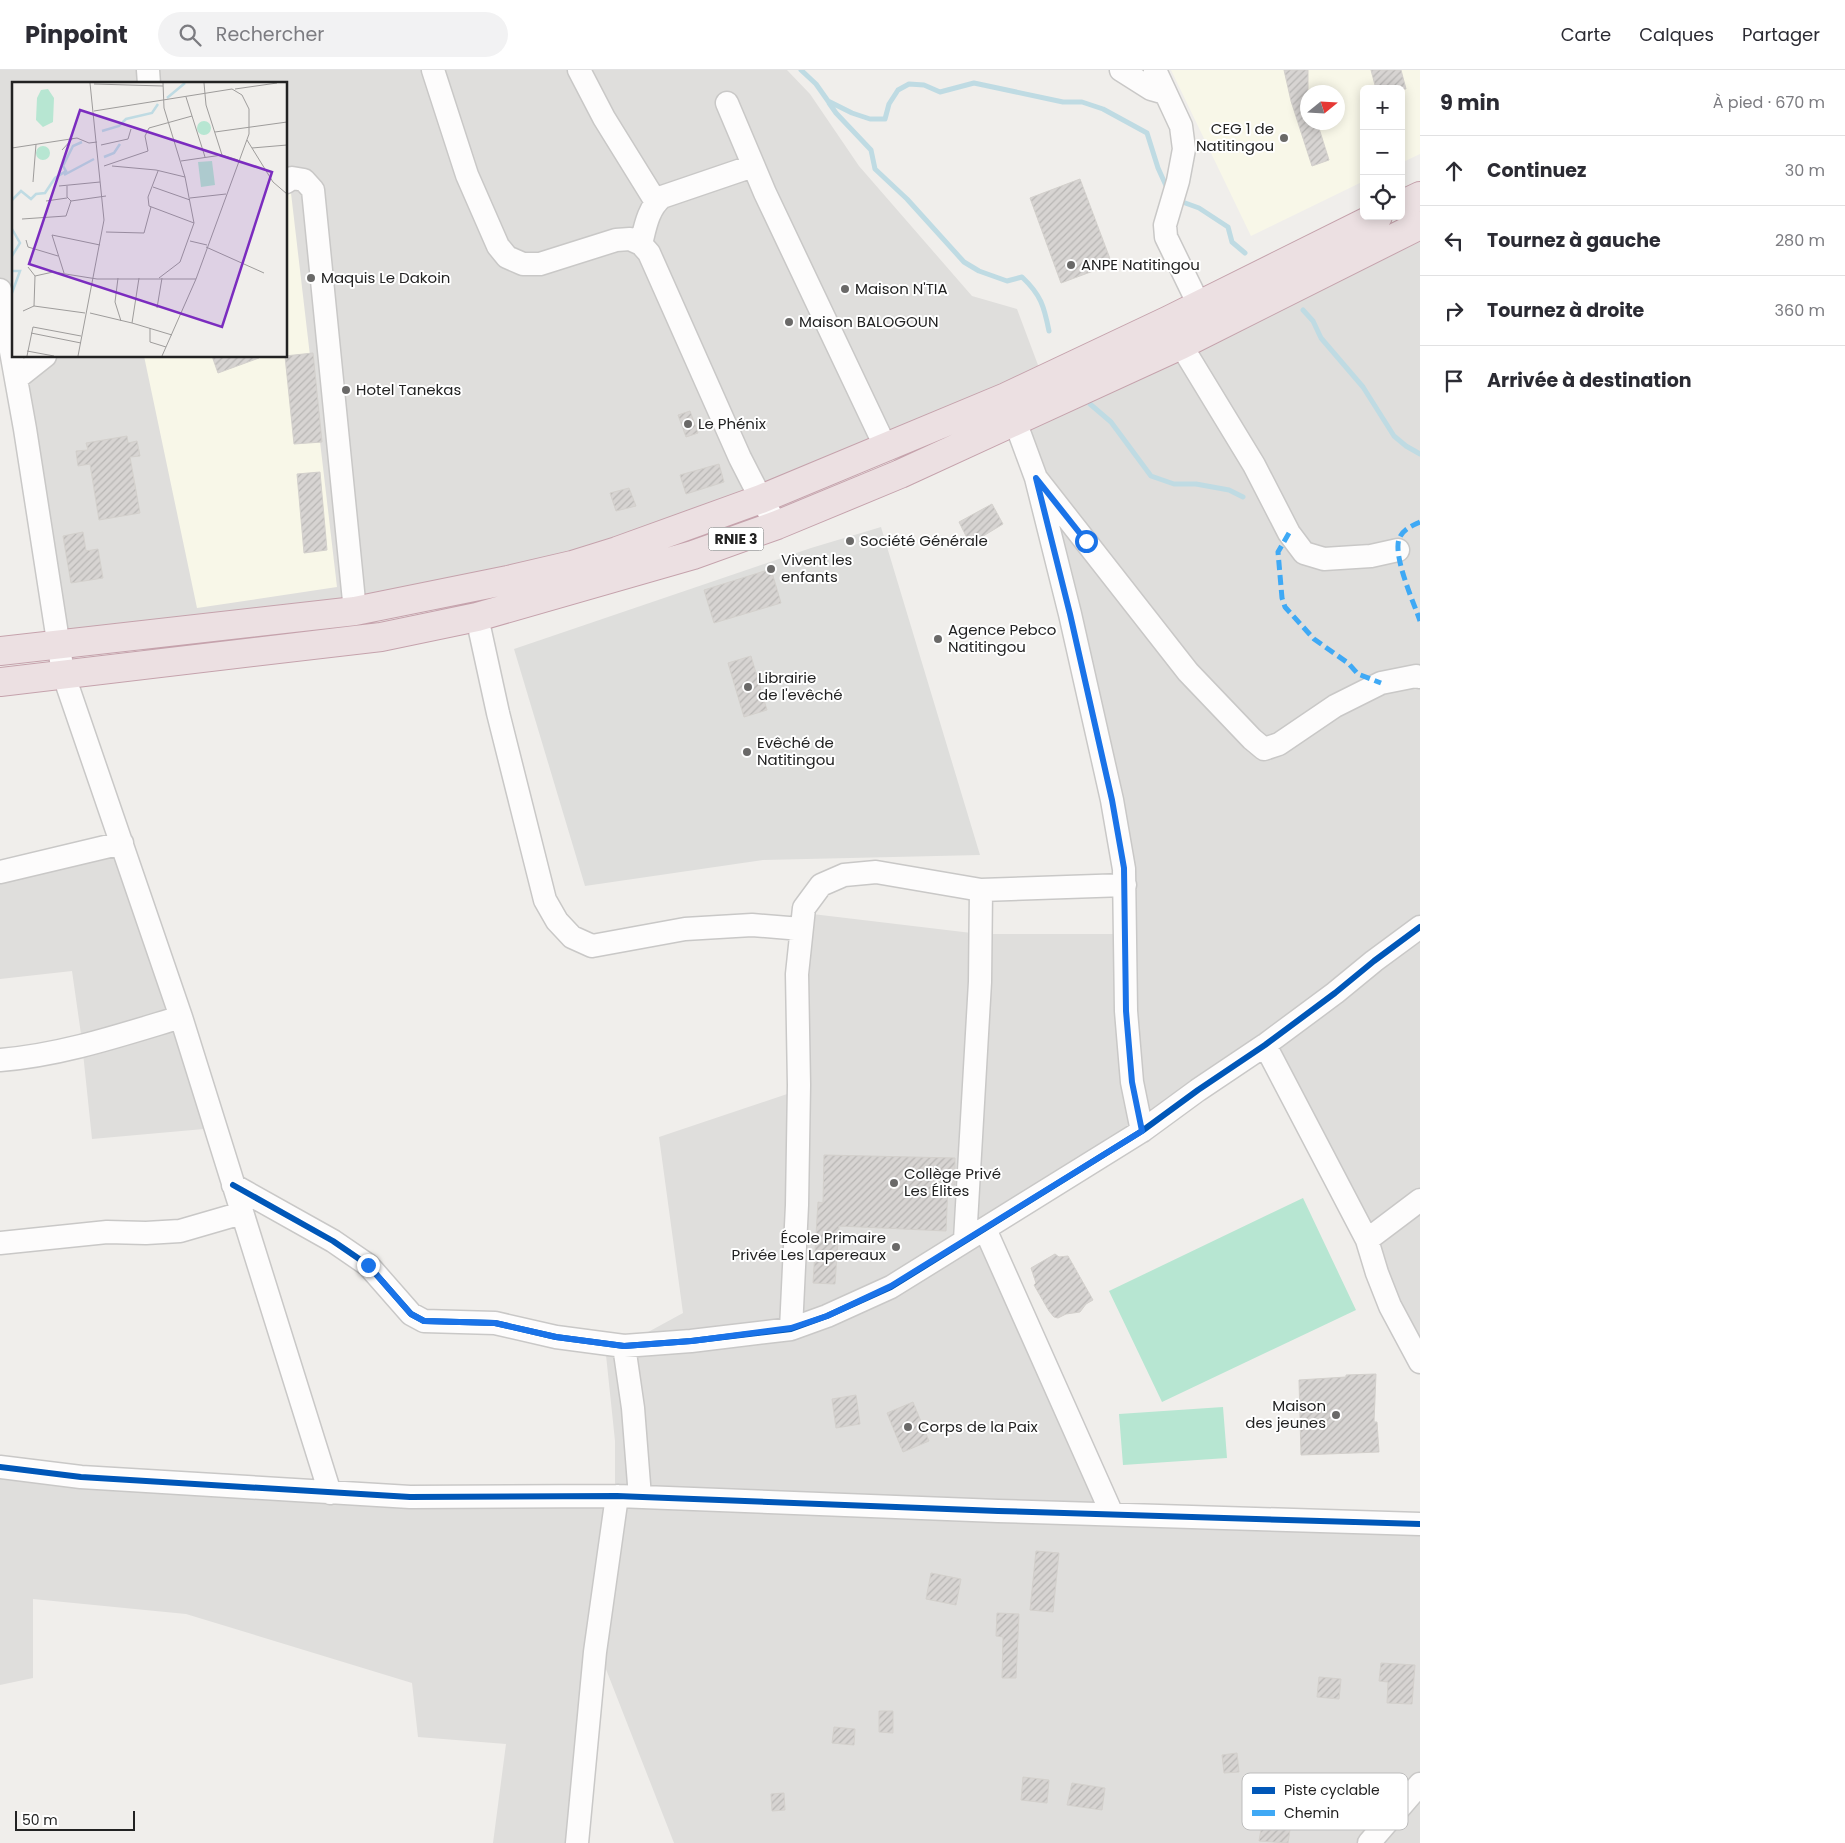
<!DOCTYPE html>
<html lang="fr">
<meta charset="utf-8">
<style>
:root{--surface:#fff;--page:#f2f2f3;--text:#2b2b33;--muted:#7c7c81;--line:#e1e1e2}
body{margin:0;font-family:Poppins,sans-serif;background:var(--page);color:var(--text)}
.controls{position:absolute;right:15px;top:15px;display:grid;overflow:hidden;border-radius:8px;box-shadow:0 2px 12px #0003}
.controls button{width:45px;height:45px;display:grid;place-items:center;padding:0;border:0;border-bottom:1px solid var(--line);background:var(--surface);color:var(--text);font:25px sans-serif}
.compass{position:absolute;left:1300px;top:15px;width:45px;height:45px;border-radius:50%;background:var(--surface);box-shadow:0 2px 12px #0003;rotate:72deg}
.scale{position:absolute;left:15px;bottom:12px;width:120px;box-sizing:border-box;padding-left:5px;border:2px solid #222;border-top:0;font-size:14px;line-height:18px;white-space:nowrap;color:#222;-webkit-text-stroke:4px #fff;paint-order:stroke}
.stop{position:absolute;width:15px;height:15px;margin:-11px;border:4px solid #1a73e8;border-radius:50%;background:#fff}
.stop.end{background:#1a73e8;border-color:#fff;box-shadow:0 1px 5px #0008}
.list{margin:0;padding:0;list-style:none}
h2{display:flex;justify-content:space-between;align-items:center;height:65px;margin:0;padding:0 20px;font-size:21px}
h2 small{font-size:16px;font-weight:400;color:var(--muted)}
.list li{display:grid;grid-template-columns:32px 1fr auto;gap:15px;align-items:center;box-sizing:border-box;height:70px;padding:0 20px;border-top:1px solid var(--line)}
.list b{display:block;font-size:19px;white-space:nowrap}
.list em{font-size:16px;font-style:normal;color:var(--muted)}
.icon{flex:none;width:28px;height:28px;fill:none;stroke:currentColor;stroke-width:2;stroke-linecap:round;stroke-linejoin:round}
.map{position:relative;flex:none;width:1420px;height:1773px;overflow:hidden}
header{display:flex;align-items:center;gap:30px;box-sizing:border-box;height:70px;padding:0 25px;background:var(--surface);border-bottom:1px solid var(--line)}
header strong{font-size:24px}
nav{display:flex;gap:28px;margin-inline-start:auto;font-size:18px}
.search{width:350px;height:45px;background:var(--page);display:flex;align-items:center;gap:12px;box-sizing:border-box;padding:0 18px;border-radius:28px;color:var(--muted);font-size:19px}
main{display:flex}
aside{flex:1;background:var(--surface)}
.map>svg:first-child{display:block}
.residential{fill:#dfdedc;fill-rule:evenodd}
.education{fill:#f8f7e8;fill-rule:evenodd}
.religious{fill:#dededc}
.pitch{fill:#b7e6d2}
.lines{fill:none;stroke-linecap:round;stroke-linejoin:round}
.stream{stroke:#bfdbe3;stroke-width:5}
.building{fill:url(#building-hatch);stroke:#d3d0cc}
.minor-casing{stroke:#c9c8c7;stroke-width:25}
.highway-casing{stroke:#c5a2ac;stroke-width:30}
.minor{stroke:#fdfcfc;stroke-width:22}
.highway{stroke:#ece0e2;stroke-width:28}
.quiet{stroke:#3fa9f5;stroke-width:5;stroke-dasharray:10 5;stroke-linecap:butt}
.cycleway-casing{stroke:#fff;stroke-width:9}
.cycleway{stroke:#0057b8;stroke-width:6}
.route{stroke:#1a73e8;stroke-width:6}
.poi-dot{fill:#6a6968;stroke:#fff;stroke-width:2}
.labels{text-anchor:middle;stroke-width:4;stroke-linejoin:round;paint-order:stroke}
.shield{fill:#fff;stroke:#646464;stroke-width:1}
.shield-label{font-size:14px;font-weight:bold;fill:#222}
.poi-label{font-size:15px;fill:#222;stroke:#fff;text-anchor:start}
.inset-river{fill:none;stroke:#bfdbe3;stroke-width:2.5}
.inset-road{fill:none;stroke:#9e9c9b;stroke-width:1}
.view{fill:#7b2cbf;fill-opacity:0.15;stroke:#7b2cbf;stroke-width:2.5}
.inset-edge{fill:none;stroke:#222;stroke-width:2.5}
.key{fill:#fff;stroke:#bdbdbd;stroke-width:1}
.key-label{font-size:14px;fill:#222}
</style>
<header>
<strong>Pinpoint</strong>
<div class="search"><svg class="icon" aria-label="search" viewBox="0 0 24 24"><circle cx="10" cy="10" r="6"/><path d="M15 15l6 6"/></svg>Rechercher</div>
<nav><a>Carte</a><a>Calques</a><a>Partager</a></nav>
</header>
<main>
<div class="map">
<svg width="1420" height="1773" viewBox="0 0 1420 1773">
<defs>
<pattern id="building-hatch" width="6" height="6" patternUnits="userSpaceOnUse" patternTransform="scale(1.25)"><rect width="6" height="6" fill="#d7d4d2"/><path d="M-1 1l2-2M0 6l6-6M5 7l2-2" fill="none" stroke="#b8b6b4"/></pattern>
</defs>
<rect width="100%" height="100%" fill="#f0eeeb"/>
<path class="residential" d="M 0,0 L 787,0 L 810,24 L 859,96 L 972,226 L 1017,239 L 1041,303 L 611,477 L 373,534 L 57,572 L 0,262 ZM 14,14 L 286,14 L 286,286 L 14,286 Z
M 1420,156 L 1420,1294 L 1265,977 L 983,1155 L 1118,1444 L 1420,1459 L 1420,1773 L 674,1773 L 600,1584 L 582,1773 L 493,1773 L 506,1674 L 418,1667 L 412,1613 L 186,1544 L 33,1529 L 33,1608 L 0,1615 L 0,1390 L 330,1413 L 615,1422 L 615,1371 L 606,1285 L 683,1243 L 659,1067 L 799,1020 L 804,843 L 980,864 L 1126,864 L 1112,733 L 1013,350 Z
M 117,765 L 215,1058 L 92,1069 L 81,964 L 72,901 L 0,909 L 0,793 Z"/>
<path class="education" d="M 1171,0 L 1420,0 L 1420,84 L 1401,93 L 1401,19 L 1364,19 L 1364,111 L 1251,166 ZM 1308,22 L 1338,22 L 1338,52 L 1308,52 Z
M 291,123 L 337,517 L 197,538 L 144,286 L 286,286 L 286,126 Z"/>
<path class="religious" d="M 881,457 L 980,785 L 763,790 L 585,816 L 514,579 L 811,478 Z"/>
<path class="pitch" d="M 1303,1128 L 1356,1240 L 1162,1332 L 1109,1221 Z
M 1223,1337 L 1227,1388 L 1123,1395 L 1119,1344 Z"/>
<g class="lines">
<path class="stream" d="M 801,0 L 816,14 L 828,31 L 852,43 L 870,49 L 885,49 L 889,34 L 898,20 L 909,14 L 924,15 L 940,22 L 974,13 L 1063,32 L 1082,32 L 1103,39 L 1147,63 L 1158,98 L 1168,120
M 829,33 L 836,43 L 871,80 L 875,99 L 907,129 L 964,192 L 979,201 L 1007,211 L 1022,207 C 1041,225 1044,236 1049,261
M 1177,130 L 1199,138 L 1228,157 L 1232,172 L 1245,183
M 1303,240 L 1313,251 L 1321,268 L 1363,317 L 1394,366 L 1406,376 L 1420,384
M 1090,334 L 1111,352 L 1151,406 L 1174,414 L 1196,414 L 1229,420 L 1243,427"/>
</g>
<path class="building" d="M 1284,0 L 1308,0 L 1308,52 L 1317,52 L 1329,90 L 1312,96 L 1291,31 Z
M 1371,0 L 1401,0 L 1406,19 L 1376,19 Z
M 1080,109 L 1112,194 L 1061,213 L 1030,128 Z
M 313,283 L 322,372 L 294,374 L 285,286 Z
M 212,286 L 259,286 L 259,288 L 218,303 Z
M 690,341 L 698,363 L 686,367 L 678,345 Z
M 127,366 L 128,373 L 137,371 L 140,386 L 130,387 L 140,443 L 99,450 L 90,394 L 78,396 L 76,381 L 88,380 L 86,373 Z
M 719,394 L 724,412 L 686,424 L 680,405 Z
M 320,402 L 327,480 L 304,483 L 297,404 Z
M 629,418 L 636,436 L 616,441 L 610,423 Z
M 992,434 L 1003,454 L 970,474 L 959,452 Z
M 83,462 L 86,481 L 98,479 L 103,508 L 71,513 L 63,466 Z
M 771,499 L 781,533 L 714,553 L 704,520 Z
M 751,586 L 767,640 L 744,647 L 728,593 Z
M 824,1085 L 955,1088 L 955,1115 L 948,1115 L 946,1161 L 839,1156 L 835,1214 L 813,1213 L 818,1132 L 823,1133 Z
M 1055,1184 L 1059,1187 L 1068,1186 L 1093,1230 L 1086,1234 L 1080,1242 L 1066,1244 L 1058,1248 L 1054,1247 L 1049,1241 L 1034,1215 L 1036,1213 L 1031,1198 Z
M 1376,1304 L 1374,1352 L 1377,1352 L 1379,1382 L 1301,1385 L 1299,1310 L 1346,1307 L 1346,1305 Z
M 856,1325 L 860,1354 L 836,1358 L 832,1329 Z
M 913,1332 L 929,1371 L 903,1382 L 887,1343 Z
M 1036,1481 L 1059,1483 L 1053,1542 L 1030,1540 Z
M 931,1503 L 961,1509 L 956,1535 L 926,1529 Z
M 997,1543 L 1019,1544 L 1016,1608 L 1002,1608 L 1003,1567 L 996,1566 Z
M 1381,1593 L 1415,1595 L 1412,1634 L 1387,1633 L 1388,1612 L 1379,1611 Z
M 1319,1607 L 1341,1609 L 1339,1629 L 1317,1627 Z
M 879,1641 L 893,1641 L 893,1663 L 879,1662 Z
M 834,1657 L 855,1659 L 854,1675 L 832,1673 Z
M 1237,1683 L 1239,1702 L 1224,1703 L 1222,1685 Z
M 1023,1707 L 1049,1710 L 1047,1733 L 1021,1730 Z
M 1072,1713 L 1105,1718 L 1102,1740 L 1067,1735 Z
M 784,1723 L 785,1740 L 772,1741 L 771,1724 Z
M 1267,1728 L 1302,1731 L 1300,1754 L 1291,1753 L 1288,1773 L 1259,1771 L 1262,1754 L 1265,1754 Z"/>
<g class="lines">
<defs>
<path id="minor" d="M 148,0 L 149,14
M 433,0 L 467,105 L 498,176 L 507,187 L 523,194 L 540,194 L 616,170 L 630,169 L 641,174 L 649,183 L 740,388 L 761,429 L 777,455
M 579,0 L 604,48 L 656,132
M 1121,0 L 1151,19 L 1165,23
M 1155,0 L 1181,56 L 1184,79 L 1178,111 L 1165,155 L 1166,167 L 1199,235
M 727,33 L 765,123 L 885,376
M 286,112 L 292,108 L 304,110 L 313,120 L 355,541
M 641,174 C 645,158 648,138 662,127 L 753,96
M 0,220 L 25,359 L 63,603 L 181,947 L 330,1423
M 1181,275 L 1254,395 L 1289,463 L 1304,483 L 1324,489 L 1371,486 L 1398,480
M 16,309 L 45,286
M 1015,351 L 1036,408 L 1188,602 L 1252,669 L 1264,679 L 1279,674 L 1335,636 L 1381,613 L 1416,606 L 1420,607
M 1036,408 L 1070,544 L 1112,730 L 1124,799 L 1126,941 L 1132,1012 L 1142,1061
M 477,547 L 498,643 L 545,830 L 557,851 L 572,867 L 592,876 L 685,859 L 752,855 L 801,859
M 0,802 L 122,773
M 1265,975 L 1367,1170 L 1377,1203 L 1390,1236 L 1420,1292
M 0,990 C 62,985 121,965 181,947
M 233,1115 L 333,1171 L 368,1195 L 411,1244 L 424,1251 L 495,1253 L 556,1267 L 624,1276 L 691,1271 L 791,1259 L 827,1246 L 891,1217 L 1142,1061 L 1198,1020 L 1265,975 L 1335,923 L 1374,891 L 1420,857
M 985,1159 L 1112,1444
M 965,1170 L 980,912 L 981,820
M 1367,1170 L 1420,1130
M 0,1173 L 107,1162 L 146,1163 L 180,1161 L 242,1143
M 791,1259 L 797,1135 L 799,1015 L 797,904 L 804,838 L 821,815 L 844,805 L 876,802 L 981,820 L 1125,815
M 624,1276 L 633,1338 L 640,1427
M 0,1397 L 81,1407 L 410,1427 L 617,1426 L 998,1441 L 1420,1454
M 577,1773 L 595,1582 L 617,1426
M 1369,1773 L 1420,1714"/>
<path id="highway" d="M 1401,135 L 1420,126
M 0,581 L 355,541 L 508,510 L 572,495 L 617,481 L 761,429 L 1006,327 L 1169,250 L 1378,146
M 0,612 L 381,567 L 477,547 L 693,485 L 777,455 L 900,404 L 1181,275 L 1420,155"/>
</defs>
<use href="#minor" class="minor-casing"/>
<use href="#highway" class="highway-casing"/>
<use href="#minor" class="minor"/>
<use href="#highway" class="highway"/>
<path class="quiet" d="M 1420,452 C 1412,456 1403,459 1399,469 C 1393,487 1414,533 1420,551
M 1289,463 L 1278,482 L 1282,528 L 1285,537 L 1314,569 L 1348,593 L 1358,604 L 1381,613"/>
<defs>
<path id="cycleway" d="M 233,1115 L 333,1171 L 368,1195 L 411,1244 L 424,1251 L 495,1253 L 556,1267 L 624,1276 L 691,1271 L 791,1259 L 827,1246 L 891,1217 L 1142,1061 L 1198,1020 L 1265,975 L 1335,923 L 1374,891 L 1420,857
M 0,1397 L 81,1407 L 410,1427 L 617,1426 L 998,1441 L 1420,1454"/>
</defs>
<use href="#cycleway" class="cycleway-casing"/>
<use href="#cycleway" class="cycleway"/>
</g>
<g class="lines">
<path class="route" d="M 368,1195 L 411,1244 L 424,1251 L 495,1253 L 556,1267 L 624,1276 L 692,1271 L 791,1258 L 827,1246 L 891,1216 L 1142,1061 L 1132,1012 L 1126,941 L 1124,798 L 1112,730 L 1070,544 L 1036,408 L 1086,471"/>
</g>
<g class="poi-dot">
<circle cx="1284" cy="68" r="5"/>
<circle cx="1071" cy="195" r="5"/>
<circle cx="311" cy="208" r="5"/>
<circle cx="845" cy="219" r="5"/>
<circle cx="789" cy="252" r="5"/>
<circle cx="346" cy="320" r="5"/>
<circle cx="688" cy="354" r="5"/>
<circle cx="850" cy="471" r="5"/>
<circle cx="771" cy="499" r="5"/>
<circle cx="938" cy="569" r="5"/>
<circle cx="748" cy="617" r="5"/>
<circle cx="747" cy="682" r="5"/>
<circle cx="894" cy="1113" r="5"/>
<circle cx="896" cy="1177" r="5"/>
<circle cx="1336" cy="1345" r="5"/>
<circle cx="908" cy="1357" r="5"/>
</g>
<g class="labels">
<rect class="shield" x="708.5" y="457.5" width="55" height="23" rx="4"/>
<g class="shield-label">
<text x="736" y="474">RNIE 3</text>
</g>
<g class="poi-label">
<text x="1274" y="64" text-anchor="end">CEG 1 de<tspan x="1274" dy="17">Natitingou</tspan></text>
<text x="1081" y="200">ANPE Natitingou</text>
<text x="321" y="213">Maquis Le Dakoin</text>
<text x="855" y="224">Maison N'TIA</text>
<text x="799" y="257">Maison BALOGOUN</text>
<text x="356" y="325">Hotel Tanekas</text>
<text x="698" y="359">Le Phénix</text>
<text x="860" y="476">Société Générale</text>
<text x="781" y="495">Vivent les<tspan x="781" dy="17">enfants</tspan></text>
<text x="948" y="565">Agence Pebco<tspan x="948" dy="17">Natitingou</tspan></text>
<text x="758" y="613">Librairie<tspan x="758" dy="17">de l'evêché</tspan></text>
<text x="757" y="678">Evêché de<tspan x="757" dy="17">Natitingou</tspan></text>
<text x="904" y="1109">Collège Privé<tspan x="904" dy="17">Les Élites</tspan></text>
<text x="886" y="1173" text-anchor="end">École Primaire<tspan x="886" dy="17">Privée Les Lapereaux</tspan></text>
<text x="1326" y="1341" text-anchor="end">Maison<tspan x="1326" dy="17">des jeunes</tspan></text>
<text x="918" y="1362">Corps de la Paix</text>
</g>
</g>
<g transform="translate(12 12)">
<rect width="275" height="275" fill="#f0eeeb"/>
<path d="M 36,7 L 42,16 L 41,40 L 31,45 L 24,38 L 25,16 L 29,8 ZM185 46a7 7 0 1 1 14 0a7 7 0 1 1-14 0ZM24 71a7 7 0 1 1 14 0a7 7 0 1 1-14 0ZM 200,79 L 203,103 L 189,105 L 186,80 Z" fill="#b7e6d2"/>
<path class="inset-river" d="M 155,16 L 173,1M 90,49 L 107,44 L 114,37 L 140,31 L 146,22M 92,75 L 102,71 L 108,62M 52,93 L 82,77M 0,118 L 9,109 L 19,117 L 24,112 L 33,111 L 43,96 L 54,89 L 51,84 L 61,64 L 70,60M 0,147 L 8,161 L 0,174M 0,189 L 8,189 L 0,211"/>
<path class="inset-road" d="M 192,1 L 194,23 L 210,73M 82,2 L 151,4M 223,7 L 265,1M 174,15 L 193,75M 82,29 L 220,7 L 230,13 L 237,27 L 237,52 L 184,197 L 150,274M 203,50 L 275,40M 235,58 L 261,100 L 275,112M 89,63 L 116,57 L 119,47M 0,66 L 65,56 L 77,61 L 85,60M 240,66 L 275,63M 50,68 L 61,56M 169,79 L 210,73 L 226,78M 92,84 L 136,69 L 133,54 L 137,46 L 180,34M 100,84 L 144,88 L 173,95M 146,89 L 136,115 L 137,124 L 182,141M 21,100 L 24,62M 47,104 L 88,100M 55,104 L 55,115 L 59,119M 141,105 L 178,118M 178,116 L 214,112M 34,119 L 55,116M 59,119 L 94,114M 10,137 L 54,134 L 59,119M 94,150 L 132,151 L 139,125M 14,158 L 16,165 L 46,174M 178,159 L 195,163M 194,165 L 252,191M 16,185 L 23,194 L 41,190 L 85,197 L 184,197M 52,191 L 40,153 L 88,163M 106,196 L 103,220 L 109,239M 127,196 L 120,241 L 160,253M 147,196 L 168,180 L 182,141 L 173,95 L 152,26 L 151,1M 22,224 L 23,194M 145,226 L 150,196M 11,229 L 22,224 L 73,231M 78,231 L 120,241M 138,246 L 138,260 L 154,265M 19,251 L 69,261M 15,269 L 42,274M 15,274 L 21,245 L 69,254M 66,274 L 92,138 L 78,1"/>
<path class="view" d="M 68,28 L 260,90 L 210,245 L 17,182 Z"/>
<rect width="275" height="275" class="inset-edge"/>
</g>
<rect x="1242" y="1703" width="166" height="57" rx="8" class="key"/>
<rect x="1252" y="1717" width="23" height="7" fill="#0057b8"/>
<rect x="1252" y="1740" width="23" height="6" fill="#3fa9f5"/>
<g class="key-label">
<text x="1284" y="1725">Piste cyclable</text>
<text x="1284" y="1748">Chemin</text>
</g>
</svg>
<div class="controls">
<button>+</button>
<button>−</button>
<button><svg class="icon" aria-label="locate" viewBox="0 0 24 24"><circle cx="12" cy="12" r="6"/><path d="M12 2v4M12 18v4M2 12h4M18 12h4"/></svg></button>
</div>
<svg class="compass" viewBox="-18 -18 36 36"><path d="M0-13l5 13h-10z" fill="#e53935"/><path d="M0 13l5-13h-10z" fill="#7c7c81"/></svg>
<div class="scale">50 m</div>
<div class="stop" style="left:1086px;top:471px"></div>
<div class="stop end" style="left:368px;top:1195px"></div>
</div>
<aside>
<h2>9 min<small>À pied · 670 m</small></h2>
<ul class="list">
<li><svg class="icon" aria-label="ahead" viewBox="0 0 24 24"><path d="M12 20V5M6 11l6-6 6 6"/></svg><div><b>Continuez</b></div><em>30 m</em></li>
<li><svg class="icon" aria-label="left" viewBox="0 0 24 24"><path d="M17 20v-9H6M10 6l-5 5 5 5"/></svg><div><b>Tournez à gauche</b></div><em>280 m</em></li>
<li><svg class="icon" aria-label="right" viewBox="0 0 24 24"><path d="M7 20v-9h11M14 6l5 5-5 5"/></svg><div><b>Tournez à droite</b></div><em>360 m</em></li>
<li><svg class="icon" aria-label="arrive" viewBox="0 0 24 24"><path d="M6 21V4h12l-3 4 3 4H6"/></svg><div><b>Arrivée à destination</b></div></li>
</ul>
</aside>
</main>
